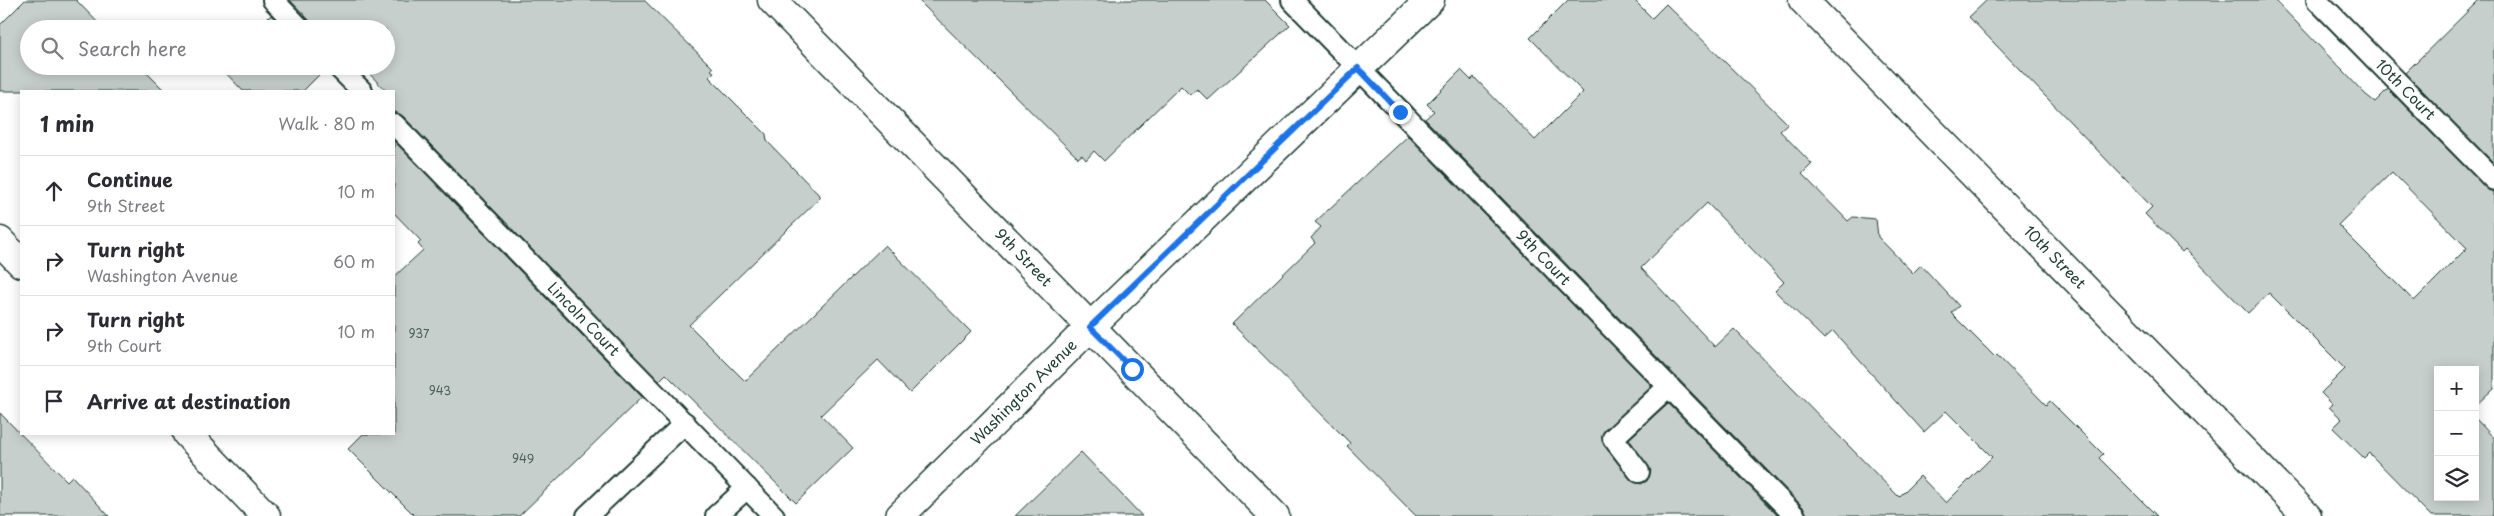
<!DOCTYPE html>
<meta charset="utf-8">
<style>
:root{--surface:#fff;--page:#f2f2f3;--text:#2b2b33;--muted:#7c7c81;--line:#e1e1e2}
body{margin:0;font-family:"Playpen Sans",sans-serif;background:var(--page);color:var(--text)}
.controls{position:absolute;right:15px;bottom:15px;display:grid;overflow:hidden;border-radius:0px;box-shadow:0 2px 12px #0003}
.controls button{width:45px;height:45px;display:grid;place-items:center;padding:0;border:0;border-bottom:1px solid var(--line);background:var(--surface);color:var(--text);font:25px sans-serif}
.stop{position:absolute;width:15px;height:15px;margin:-11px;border:4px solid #1a73e8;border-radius:50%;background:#fff}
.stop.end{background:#1a73e8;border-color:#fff;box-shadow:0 1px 5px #0008}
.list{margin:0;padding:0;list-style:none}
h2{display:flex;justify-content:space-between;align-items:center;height:65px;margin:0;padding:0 20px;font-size:21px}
h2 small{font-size:16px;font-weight:400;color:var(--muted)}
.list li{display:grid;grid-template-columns:32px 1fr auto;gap:15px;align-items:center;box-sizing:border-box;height:70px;padding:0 20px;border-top:1px solid var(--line)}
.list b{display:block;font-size:19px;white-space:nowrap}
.list p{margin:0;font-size:16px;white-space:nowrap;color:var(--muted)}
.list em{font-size:16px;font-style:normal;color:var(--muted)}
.icon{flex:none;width:28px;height:28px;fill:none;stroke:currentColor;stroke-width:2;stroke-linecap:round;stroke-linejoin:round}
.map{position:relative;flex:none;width:2494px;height:516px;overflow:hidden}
.search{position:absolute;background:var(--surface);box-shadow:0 2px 12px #0003;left:20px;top:20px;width:375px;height:55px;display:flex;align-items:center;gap:12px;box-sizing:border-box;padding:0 18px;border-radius:28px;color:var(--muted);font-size:19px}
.panel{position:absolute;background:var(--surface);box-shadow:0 2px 12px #0003;left:20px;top:90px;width:375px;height:345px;border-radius:0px}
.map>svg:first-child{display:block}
.building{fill:#c7cfcc;stroke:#1f3d34;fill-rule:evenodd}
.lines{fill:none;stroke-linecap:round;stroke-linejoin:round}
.service-casing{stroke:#1f3d34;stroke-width:24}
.minor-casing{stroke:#1f3d34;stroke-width:31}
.tertiary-casing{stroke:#1f3d34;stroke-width:31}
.service{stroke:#fff;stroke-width:20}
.minor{stroke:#fff;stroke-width:28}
.tertiary{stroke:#fff;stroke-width:28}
.route{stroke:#1a73e8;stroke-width:6}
.labels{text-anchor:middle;stroke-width:5;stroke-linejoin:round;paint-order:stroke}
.number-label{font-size:12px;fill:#49625a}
.street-label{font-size:15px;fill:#1f3d34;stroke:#fff}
</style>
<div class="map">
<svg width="2494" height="516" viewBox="0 0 2494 516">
<rect width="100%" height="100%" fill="#fff"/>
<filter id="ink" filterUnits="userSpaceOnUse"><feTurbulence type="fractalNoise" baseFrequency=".02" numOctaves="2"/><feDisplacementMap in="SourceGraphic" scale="10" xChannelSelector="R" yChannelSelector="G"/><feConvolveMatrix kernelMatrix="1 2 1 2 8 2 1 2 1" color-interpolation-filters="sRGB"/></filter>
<g filter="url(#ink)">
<path class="building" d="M 25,0 L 76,0 L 104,29 L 29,29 L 29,66 L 140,66 L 165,91 L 0,91 L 0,25 Z
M 290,0 L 644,0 L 713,68 L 711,70 L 714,72 L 709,77 L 766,134 L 767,141 L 821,197 L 689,325 L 745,381 L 885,245 L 971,332 L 910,393 L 878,360 L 821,415 L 853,448 L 796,503 L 666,374 L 659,381 L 403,116 L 394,112 L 394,91 L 386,91 L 362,66 L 386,66 L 386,29 L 313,29 L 310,21 Z
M 918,0 L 1265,0 L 1290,25 L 1208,100 L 1197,89 L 1190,95 L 1181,86 L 1104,161 L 1094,151 L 1086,160 L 1082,155 L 1078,158 Z
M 1568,0 L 1634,0 L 1652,18 L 1666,4 L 1788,124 L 1780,131 L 1812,164 L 1802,174 L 1848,221 L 1853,217 L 1876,219 L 1878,237 L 1913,273 L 1921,265 L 1959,306 L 1951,313 L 1995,357 L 1997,355 L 2046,405 L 2050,401 L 2103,454 L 2099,458 L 2157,516 L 1807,516 L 1804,508 L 1425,119 L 1434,111 L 1427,104 L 1461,70 L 1471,80 L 1474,77 L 1535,140 L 1583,92 L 1530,38 ZM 1707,203 L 1784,282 L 1775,291 L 1824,339 L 1833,331 L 1924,432 L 1946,411 L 1992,457 L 1946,503 L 1920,476 L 1899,497 L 1734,329 L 1715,347 L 1641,268 Z
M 1987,0 L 2275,0 L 2365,94 L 2375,102 L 2388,89 L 2486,188 L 2494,192 L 2494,388 L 2475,406 L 2475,370 L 2438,370 L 2438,497 L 2475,497 L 2475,418 L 2494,438 L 2494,516 L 2431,516 L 2369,453 L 2364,458 L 2333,428 L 2342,419 L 2329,407 L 2332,404 L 2321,393 L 2345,369 L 2269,293 L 2248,313 L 2185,249 L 2182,252 L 2145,214 L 2152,207 L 1969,17 ZM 2392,172 L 2467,248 L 2414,301 L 2338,225 Z
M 2479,0 L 2494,0 L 2494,163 L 2405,73 Z
M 271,15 L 284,29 L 257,29 Z
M 219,66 L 325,66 L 325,69 L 303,91 L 243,91 Z
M 1408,136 L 1652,386 L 1602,435 L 1604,445 L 1630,479 L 1641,484 L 1647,481 L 1651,471 L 1629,439 L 1668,403 L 1778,516 L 1416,516 L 1347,446 L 1350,443 L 1232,324 L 1315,243 L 1311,238 L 1321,227 L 1315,222 Z
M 394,141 L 642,397 L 519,516 L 415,516 L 348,449 L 363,434 L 394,434 L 394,277 L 423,250 L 418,244 L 421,241 L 394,213 Z
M 0,413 L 67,481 L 72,476 L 109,516 L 0,516 Z
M 1081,452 L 1142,516 L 1015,516 Z"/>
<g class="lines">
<defs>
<g id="service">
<path d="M 273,0 L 301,29"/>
<path id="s1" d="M 1292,0 L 1795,516"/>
<path id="s2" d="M 2317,0 L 2494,180"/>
<path d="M 337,66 L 362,91"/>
<path id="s3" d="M 394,124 L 774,516"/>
<path d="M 1639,472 L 1613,438 L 1669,386"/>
<path d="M 587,516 L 685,423"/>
<path d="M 716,516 L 747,488"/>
</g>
<g id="minor">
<path id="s4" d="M 772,0 L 1275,516"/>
<path id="s5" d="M 1803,0 L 2307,516"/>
<path id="s6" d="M 900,516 L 1090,327 L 1430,0"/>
</g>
<path id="tertiary" d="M 0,241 L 21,263
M 187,434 L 266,516"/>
</defs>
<use href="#service" class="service-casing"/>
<use href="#minor" class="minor-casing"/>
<use href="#tertiary" class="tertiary-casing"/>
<use href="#service" class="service"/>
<use href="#minor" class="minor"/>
<use href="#tertiary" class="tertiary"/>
</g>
</g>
<g class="lines" filter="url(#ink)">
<path class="route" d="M 1132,369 L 1090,327 L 1358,68 L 1400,112"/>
</g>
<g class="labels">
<g class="number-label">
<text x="419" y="338">937</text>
<text x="440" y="395">943</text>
<text x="523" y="463">949</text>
</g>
<g class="street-label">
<text dy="5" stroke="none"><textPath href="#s2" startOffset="126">10th Court</textPath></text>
<text dy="5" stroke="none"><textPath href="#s4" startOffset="360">9th Street</textPath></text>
<text dy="5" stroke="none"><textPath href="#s1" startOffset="360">9th Court</textPath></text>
<text dy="5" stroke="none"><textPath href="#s5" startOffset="360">10th Street</textPath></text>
<text dy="5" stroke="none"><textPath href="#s3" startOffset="272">Lincoln Court</textPath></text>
<text dy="5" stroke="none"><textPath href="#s6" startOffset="175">Washington Avenue</textPath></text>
</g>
</g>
</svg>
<div class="controls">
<button>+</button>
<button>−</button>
<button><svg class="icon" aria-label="layers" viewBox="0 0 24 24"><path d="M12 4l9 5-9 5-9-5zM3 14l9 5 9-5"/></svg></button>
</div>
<div class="stop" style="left:1132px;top:369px"></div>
<div class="stop end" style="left:1400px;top:112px"></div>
<div class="search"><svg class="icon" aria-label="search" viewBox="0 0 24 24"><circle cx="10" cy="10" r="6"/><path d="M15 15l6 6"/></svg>Search here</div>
<section class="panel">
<h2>1 min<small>Walk · 80 m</small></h2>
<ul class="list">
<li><svg class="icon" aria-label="ahead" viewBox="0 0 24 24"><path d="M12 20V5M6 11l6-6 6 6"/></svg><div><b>Continue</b><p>9th Street</p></div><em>10 m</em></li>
<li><svg class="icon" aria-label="right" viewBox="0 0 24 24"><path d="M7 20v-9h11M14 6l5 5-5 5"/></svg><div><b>Turn right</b><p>Washington Avenue</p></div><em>60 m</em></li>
<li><svg class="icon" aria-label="right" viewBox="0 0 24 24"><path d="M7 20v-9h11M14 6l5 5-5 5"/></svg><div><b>Turn right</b><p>9th Court</p></div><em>10 m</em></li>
<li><svg class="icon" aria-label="arrive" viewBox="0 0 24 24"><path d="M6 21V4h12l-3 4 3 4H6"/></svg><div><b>Arrive at destination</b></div></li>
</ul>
</section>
</div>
